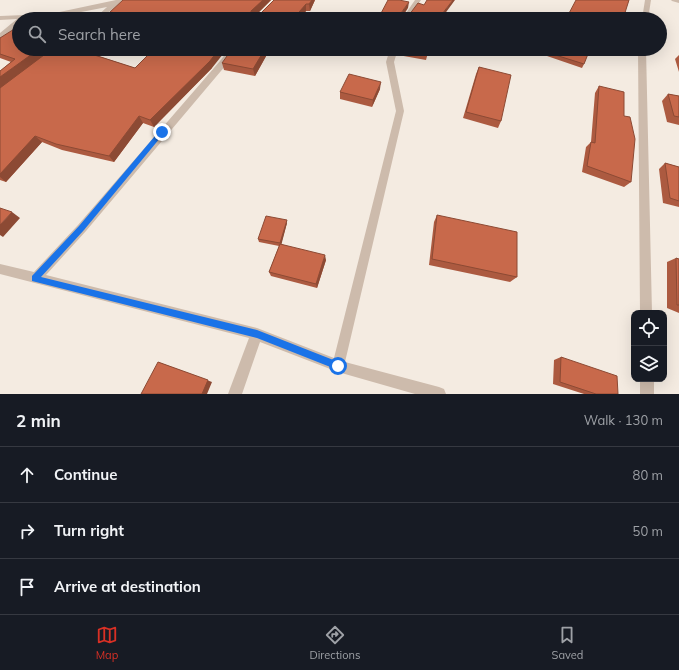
<!DOCTYPE html>
<meta charset="utf-8">
<style>
:root{--surface:#171b24;--page:#242831;--text:#f1f3f6;--muted:#9ea1a6;--line:#363941;--accent:#d93025}
body{margin:0;font-family:Mulish,sans-serif;background:var(--page);color:var(--text)}
.controls{position:absolute;right:12px;bottom:12px;display:grid;overflow:hidden;border-radius:8px;box-shadow:0 4px 16px #0002}
.controls button{width:36px;height:36px;display:grid;place-items:center;padding:0;border:0;border-bottom:1px solid var(--line);background:var(--surface);color:var(--text);font:20px sans-serif}
.stop{position:absolute;width:12px;height:12px;margin:-9px;border:3px solid #1a73e8;border-radius:50%;background:#fff}
.stop.end{background:#1a73e8;border-color:#fff;box-shadow:0 1px 4px #0008}
.list{margin:0;padding:0;list-style:none}
h2{display:flex;justify-content:space-between;align-items:center;height:52px;margin:0;padding:0 16px;font-size:17px}
h2 small{font-size:13px;font-weight:400;color:var(--muted)}
.list li{display:grid;grid-template-columns:26px 1fr auto;gap:12px;align-items:center;box-sizing:border-box;height:56px;padding:0 16px;border-top:1px solid var(--line)}
.list b{display:block;font-size:15px;white-space:nowrap}
.list em{font-size:13px;font-style:normal;color:var(--muted)}
.icon{flex:none;width:22px;height:22px;fill:none;stroke:currentColor;stroke-width:2;stroke-linecap:round;stroke-linejoin:round}
.map{position:relative;flex:none;width:679px;height:394px;overflow:hidden}
.search{position:absolute;background:var(--surface);box-shadow:0 4px 16px #0002;left:12px;right:12px;top:12px;height:44px;display:flex;align-items:center;gap:10px;box-sizing:border-box;padding:0 14px;border-radius:22px;color:var(--muted);font-size:15px}
.sheet{height:220px;background:var(--surface)}
nav{display:flex;justify-content:space-around;align-items:center;box-sizing:border-box;height:56px;border-top:1px solid var(--line);background:var(--surface);font-size:11px;color:var(--muted)}
nav a{display:grid;justify-items:center;gap:2px}
nav .on{color:var(--accent)}
.map>svg:first-child{display:block}
.lines{fill:none;stroke-linecap:round;stroke-linejoin:round}
.minor{fill:#cdbbac;fill-rule:evenodd}
.wall{fill:#ac5a40}
.shaded-wall{fill:#8c4a34}
.building{fill:#c8694b;stroke:#8c4a34}
.route{fill:#1a73e8}
</style>
<div class="map">
<svg width="679" height="394" viewBox="0 0 679 394">
<rect width="100%" height="100%" fill="#f4ebe1"/>
<g class="lines">
<path class="minor" d="M 116,0 L 123,0 L 101,19 L 94,19 L 107,7 L 50,18 L 19,19 L 19,25 L 0,39 L 0,33 L 17,19 L 0,20 L 0,16 L 50,14 Z
M 415,0 L 421,0 L 408,19 L 402,19 Z
M 645,0 L 651,0 L 648,19 L 642,19 Z
M 671,0 L 679,0 L 679,3 L 672,1 Z
M 229,49 L 237,49 L 226,65 L 86,231 L 46,275 L 257,328 L 334,358 L 396,111 L 386,62 L 390,49 L 398,49 L 394,62 L 404,111 L 345,362 L 439,387 L 444,389 L 446,394 L 415,394 L 338,372 L 260,342 L 242,394 L 228,394 L 249,338 L 0,274 L 0,264 L 34,272 L 78,225 L 220,61 Z
M 638,49 L 646,49 L 652,313 L 640,313 Z
M 640,379 L 654,379 L 654,394 L 640,394 Z"/>
</g>
<path class="wall" d="M 271,0 L 258,13 L 261,13 L 315,0 L 310,11 L 306,11 L 299,19 L 117,19 L 113,18 L 110,12 Z
M 0,38 L 19,49 L 89,53 L 135,68 L 212,68 L 154,127 L 143,123 L 114,162 L 62,150 L 42,142 L 6,182 L 0,180 L 0,71 L 11,62 L 0,58 Z
M 270,49 L 255,76 L 224,70 L 222,63 Z
M 365,49 L 389,49 L 387,53 Z
M 399,49 L 429,49 L 426,60 L 398,55 Z
M 551,49 L 584,64 L 582,68 L 547,56 Z
M 679,55 L 679,72 L 675,59 Z
M 479,67 L 501,121 L 498,128 L 463,118 L 476,74 Z
M 599,86 L 624,116 L 631,182 L 624,187 L 582,172 L 586,147 L 591,142 L 595,93 Z
M 380,89 L 372,107 L 340,99 L 340,92 Z
M 668,94 L 679,96 L 679,125 L 667,122 L 662,101 Z
M 665,163 L 679,167 L 679,207 L 663,203 L 659,169 Z
M 437,215 L 517,277 L 510,282 L 429,265 L 434,222 Z
M 287,223 L 281,244 L 326,260 L 317,288 L 271,276 L 269,272 L 279,246 L 259,242 L 258,239 Z
M 676,258 L 679,259 L 679,313 L 667,308 L 667,262 Z
M 561,357 L 618,394 L 584,394 L 553,384 L 554,360 Z"/>
<path class="shaded-wall" d="M 263,0 L 271,0 L 253,18 L 251,11 Z
M 312,0 L 315,0 L 310,11 L 309,4 Z
M 453,0 L 455,0 L 441,19 L 438,19 Z
M 409,2 L 408,8 L 401,19 L 401,13 Z
M 306,4 L 306,11 L 299,19 L 293,19 Z
M 39,49 L 54,49 L 0,89 L 0,77 Z
M 219,49 L 227,49 L 212,68 L 154,127 L 150,120 Z
M 265,49 L 270,49 L 255,76 L 253,69 Z
M 381,82 L 380,89 L 372,107 L 373,100 Z
M 139,116 L 143,123 L 114,162 L 109,156 Z
M 35,136 L 42,142 L 6,182 L 0,177 L 0,174 Z
M 12,212 L 20,218 L 3,237 L 0,235 L 0,225 Z
M 287,220 L 287,223 L 281,246 L 280,243 Z
M 325,255 L 326,260 L 317,288 L 316,284 Z
M 158,362 L 212,382 L 207,394 L 202,394 Z"/>
<path class="building" d="M 123,0 L 263,0 L 251,11 L 251,13 L 261,13 L 274,0 L 312,0 L 309,4 L 306,4 L 293,19 L 154,19 L 110,12 Z
M 388,0 L 399,0 L 409,2 L 401,13 L 409,15 L 418,3 L 424,5 L 427,0 L 453,0 L 438,19 L 378,19 Z
M 576,0 L 629,0 L 623,19 L 566,19 Z
M 37,14 L 61,19 L 29,19 Z
M 19,26 L 19,49 L 39,49 L 0,77 L 0,71 L 15,59 L 0,54 L 0,38 Z
M 52,49 L 84,49 L 87,50 L 85,52 L 135,68 L 154,49 L 219,49 L 210,61 L 150,120 L 139,116 L 109,156 L 56,144 L 35,136 L 0,174 L 0,88 Z
M 232,49 L 265,49 L 253,69 L 222,63 Z
M 399,49 L 429,49 L 427,54 Z
M 551,49 L 590,49 L 584,64 L 549,53 Z
M 479,67 L 511,75 L 501,121 L 466,112 Z
M 349,74 L 381,82 L 373,100 L 340,92 Z
M 599,86 L 624,92 L 624,116 L 630,117 L 635,139 L 631,182 L 587,166 L 591,142 L 595,143 Z
M 668,94 L 679,96 L 679,117 L 674,116 Z
M 665,163 L 679,167 L 679,201 L 670,198 Z
M 0,208 L 12,212 L 0,225 Z
M 437,215 L 517,232 L 517,277 L 432,259 Z
M 266,216 L 287,220 L 280,243 L 258,239 Z
M 280,244 L 325,255 L 316,284 L 269,272 Z
M 676,258 L 679,259 L 679,305 L 677,305 Z
M 561,357 L 617,376 L 618,394 L 596,394 L 560,382 Z
M 158,362 L 208,380 L 202,394 L 141,394 Z"/>
<path class="route" d="M 160,130 L 165,130 L 165,132 L 84,230 L 41,277 L 257,330 L 341,363 L 342,366 L 341,369 L 338,370 L 257,338 L 32,281 L 32,276 L 79,226 Z"/>
</svg>
<div class="controls">
<button><svg class="icon" aria-label="locate" viewBox="0 0 24 24"><circle cx="12" cy="12" r="6"/><path d="M12 2v4M12 18v4M2 12h4M18 12h4"/></svg></button>
<button><svg class="icon" aria-label="layers" viewBox="0 0 24 24"><path d="M12 4l9 5-9 5-9-5zM3 14l9 5 9-5"/></svg></button>
</div>
<div class="stop" style="left:338px;top:366px"></div>
<div class="stop end" style="left:162px;top:132px"></div>
<div class="search"><svg class="icon" aria-label="search" viewBox="0 0 24 24"><circle cx="10" cy="10" r="6"/><path d="M15 15l6 6"/></svg>Search here</div>
</div>
<section class="sheet">
<h2>2 min<small>Walk · 130 m</small></h2>
<ul class="list">
<li><svg class="icon" aria-label="ahead" viewBox="0 0 24 24"><path d="M12 20V5M6 11l6-6 6 6"/></svg><div><b>Continue</b></div><em>80 m</em></li>
<li><svg class="icon" aria-label="right" viewBox="0 0 24 24"><path d="M7 20v-9h11M14 6l5 5-5 5"/></svg><div><b>Turn right</b></div><em>50 m</em></li>
<li><svg class="icon" aria-label="arrive" viewBox="0 0 24 24"><path d="M6 21V4h12l-3 4 3 4H6"/></svg><div><b>Arrive at destination</b></div></li>
</ul>
</section>
<nav>
<a class="on"><svg class="icon" aria-label="map" viewBox="0 0 24 24"><path d="M3 6l6-2 6 2 6-2v14l-6 2-6-2-6 2zM9 4v14M15 6v14"/></svg>Map</a>
<a><svg class="icon" aria-label="directions" viewBox="0 0 24 24"><path d="M12 3l9 9-9 9-9-9zM9 14v-3h6M13 9l2 2-2 2"/></svg>Directions</a>
<a><svg class="icon" aria-label="saved" viewBox="0 0 24 24"><path d="M7 4h10v16l-5-4-5 4z"/></svg>Saved</a>
</nav>
